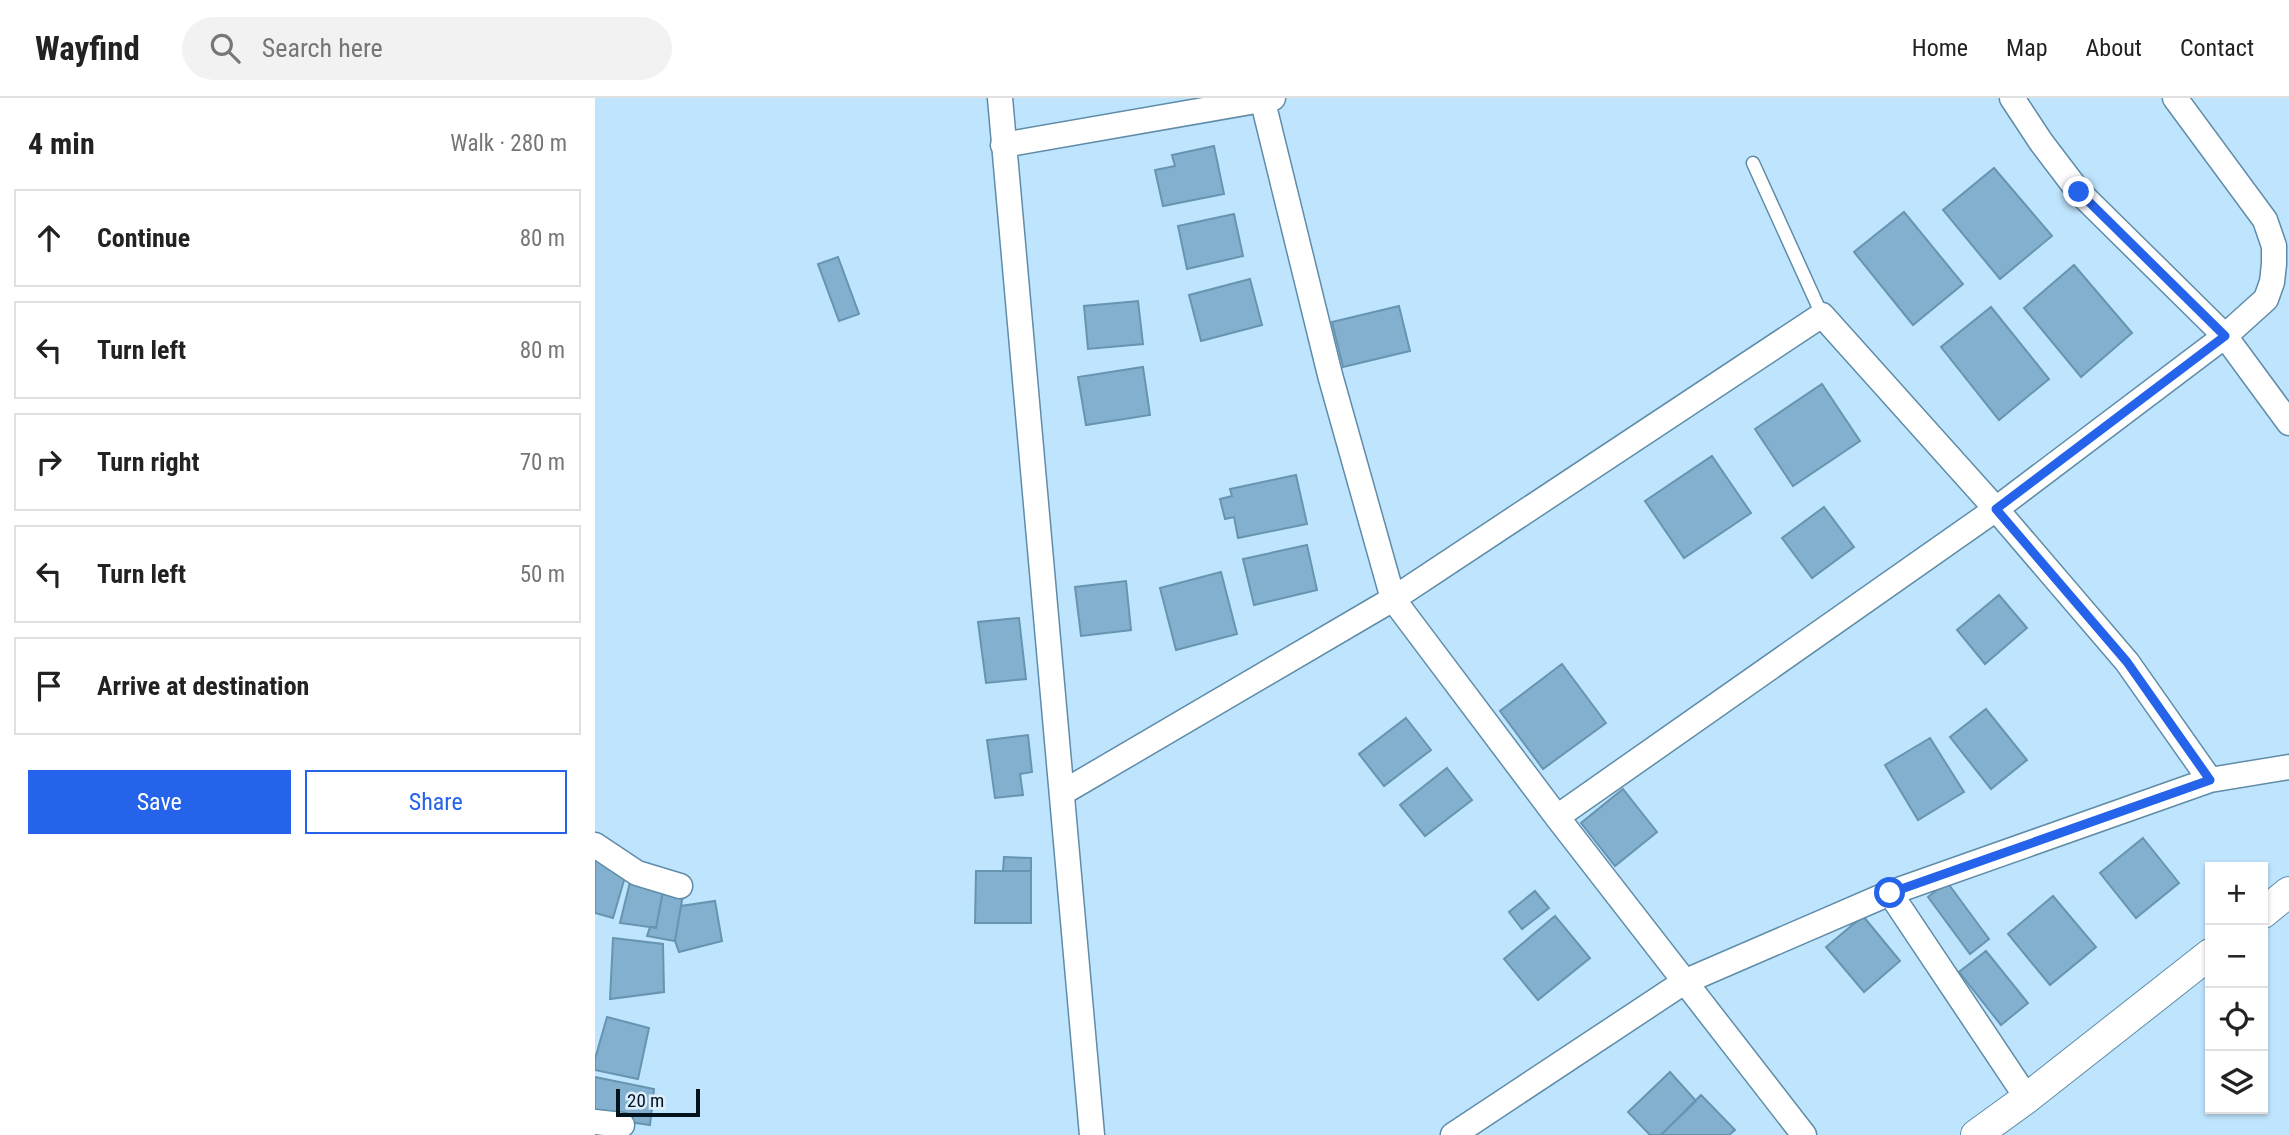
<!DOCTYPE html>
<meta charset="utf-8">
<style>
:root{--surface:#fff;--page:#f2f2f2;--text:#222;--muted:#767676;--line:#e0e0e0;--accent:#2563eb}
body{margin:0;font-family:"Roboto Condensed",sans-serif;background:var(--page);color:var(--text)}
.controls{position:absolute;right:21px;bottom:21px;display:grid;overflow:hidden;border-radius:0px;box-shadow:0 2px 5px #0004}
.controls button{width:63px;height:63px;display:grid;place-items:center;padding:0;border:0;border-bottom:2px solid var(--line);background:var(--surface);color:var(--text);font:35px sans-serif}
.scale{position:absolute;left:21px;bottom:18px;width:84px;box-sizing:border-box;padding-left:7px;border:4px solid #03131e;border-top:0;font-size:19px;line-height:24px;white-space:nowrap;color:#03131e;-webkit-text-stroke:5px #ddeffc;paint-order:stroke}
.stop{position:absolute;width:21px;height:21px;margin:-16px;border:5px solid #2563eb;border-radius:50%;background:#fff}
.stop.end{background:#2563eb;border-color:#fff;box-shadow:0 2px 7px #0008}
.list{margin:0;padding:0;list-style:none}
h2{display:flex;justify-content:space-between;align-items:center;height:91px;margin:0;padding:0 28px;font-size:30px}
h2 small{font-size:23px;font-weight:400;color:var(--muted)}
.list li{display:grid;grid-template-columns:46px 1fr auto;gap:21px;align-items:center;box-sizing:border-box;height:98px;margin:0 14px 14px;padding:0 14px;border:2px solid var(--line);border-radius:0px}
.list b{display:block;font-size:26px;white-space:nowrap}
.list em{font-size:23px;font-style:normal;color:var(--muted)}
.actions{display:flex;gap:14px;padding:21px 28px}
.actions a{flex:1;padding:16px 0;border:2px solid var(--accent);border-radius:0px;text-align:center;font-size:24px;color:var(--accent)}
.actions .main{background:var(--accent);color:#fff}
.icon{flex:none;width:38px;height:38px;fill:none;stroke:currentColor;stroke-width:2;stroke-linecap:round;stroke-linejoin:round}
.map{position:relative;flex:none;width:1694px;height:1037px;overflow:hidden}
header{display:flex;align-items:center;gap:42px;box-sizing:border-box;height:98px;padding:0 35px;background:var(--surface);border-bottom:2px solid var(--line)}
header strong{font-size:33px}
nav{display:flex;gap:38px;margin-inline-start:auto;font-size:24px}
.search{width:490px;height:63px;background:var(--page);display:flex;align-items:center;gap:18px;box-sizing:border-box;padding:0 24px;border-radius:38px;color:var(--muted);font-size:26px}
main{display:flex}
aside{flex:1;background:var(--surface)}
.map>svg:first-child{display:block}
.building{fill:#82b0ce;stroke:#6794b1;stroke-width:2}
.lines{fill:none;stroke-linecap:round;stroke-linejoin:round}
.service-casing{stroke:#5f8ca8;stroke-width:15}
.minor-casing{stroke:#5f8ca8;stroke-width:27}
.tertiary-casing{stroke:#5f8ca8;stroke-width:32}
.service{stroke:#fff;stroke-width:12}
.minor{stroke:#fff;stroke-width:24}
.tertiary{stroke:#fff;stroke-width:30}
.route{stroke:#2563eb;stroke-width:9}
</style>
<header>
<strong>Wayfind</strong>
<div class="search"><svg class="icon" aria-label="search" viewBox="0 0 24 24"><circle cx="10" cy="10" r="6"/><path d="M15 15l6 6"/></svg>Search here</div>
<nav><a>Home</a><a>Map</a><a>About</a><a>Contact</a></nav>
</header>
<main>
<aside>
<h2>4 min<small>Walk · 280 m</small></h2>
<ul class="list">
<li><svg class="icon" aria-label="ahead" viewBox="0 0 24 24"><path d="M12 20V5M6 11l6-6 6 6"/></svg><div><b>Continue</b></div><em>80 m</em></li>
<li><svg class="icon" aria-label="left" viewBox="0 0 24 24"><path d="M17 20v-9H6M10 6l-5 5 5 5"/></svg><div><b>Turn left</b></div><em>80 m</em></li>
<li><svg class="icon" aria-label="right" viewBox="0 0 24 24"><path d="M7 20v-9h11M14 6l5 5-5 5"/></svg><div><b>Turn right</b></div><em>70 m</em></li>
<li><svg class="icon" aria-label="left" viewBox="0 0 24 24"><path d="M17 20v-9H6M10 6l-5 5 5 5"/></svg><div><b>Turn left</b></div><em>50 m</em></li>
<li><svg class="icon" aria-label="arrive" viewBox="0 0 24 24"><path d="M6 21V4h12l-3 4 3 4H6"/></svg><div><b>Arrive at destination</b></div></li>
</ul>
<div class="actions"><a class="main">Save</a><a>Share</a></div>
</aside>
<div class="map">
<svg width="1694" height="1037" viewBox="0 0 1694 1037">
<rect width="100%" height="100%" fill="#bfe5fe"/>
<path class="building" d="M 619,48 L 629,96 L 568,108 L 560,72 L 580,68 L 577,57 Z
M 1399,70 L 1457,138 L 1405,181 L 1348,112 Z
M 1309,114 L 1368,186 L 1318,227 L 1259,154 Z
M 639,116 L 648,158 L 592,171 L 583,128 Z
M 243,159 L 264,216 L 244,223 L 223,166 Z
M 1479,167 L 1537,235 L 1486,279 L 1429,210 Z
M 655,181 L 667,227 L 606,243 L 594,197 Z
M 543,203 L 548,246 L 493,251 L 489,208 Z
M 804,208 L 815,253 L 748,269 L 737,224 Z
M 1396,209 L 1454,281 L 1404,322 L 1346,249 Z
M 548,269 L 555,317 L 491,327 L 483,279 Z
M 1227,286 L 1265,343 L 1198,388 L 1160,331 Z
M 1117,358 L 1156,415 L 1089,460 L 1050,403 Z
M 701,377 L 712,426 L 643,440 L 639,419 L 630,421 L 625,401 L 637,398 L 635,391 Z
M 1229,409 L 1259,449 L 1217,480 L 1187,440 Z
M 712,447 L 722,492 L 659,507 L 648,461 Z
M 626,474 L 642,536 L 581,552 L 565,490 Z
M 531,483 L 536,532 L 486,538 L 480,489 Z
M 1404,497 L 1432,530 L 1390,566 L 1362,532 Z
M 424,520 L 431,581 L 391,585 L 383,524 Z
M 967,566 L 1011,625 L 948,671 L 905,613 Z
M 1391,611 L 1432,662 L 1396,691 L 1355,639 Z
M 811,620 L 836,652 L 789,688 L 764,656 Z
M 433,637 L 437,674 L 425,676 L 428,697 L 400,700 L 392,642 Z
M 1335,640 L 1369,694 L 1323,722 L 1290,667 Z
M 852,670 L 877,702 L 830,738 L 805,707 Z
M 1028,691 L 1062,734 L 1020,768 L 986,725 Z
M 1548,740 L 1584,785 L 1541,820 L 1505,775 Z
M 409,759 L 436,760 L 436,773 L 408,773 Z
M 0,760 L 30,779 L 18,820 L 0,815 Z
M 381,773 L 436,773 L 436,825 L 380,825 Z
M 35,784 L 68,793 L 61,830 L 25,825 Z
M 1352,784 L 1394,841 L 1375,856 L 1333,799 Z
M 68,793 L 88,796 L 80,843 L 52,838 L 55,829 L 61,830 Z
M 940,793 L 954,810 L 927,831 L 914,814 Z
M 1458,798 L 1501,849 L 1455,887 L 1413,836 Z
M 120,803 L 127,843 L 84,854 L 80,843 L 86,808 Z
M 960,818 L 995,860 L 943,902 L 909,861 Z
M 1268,818 L 1305,863 L 1269,894 L 1231,849 Z
M 18,840 L 68,846 L 69,894 L 15,901 Z
M 1391,853 L 1433,905 L 1406,927 L 1364,874 Z
M 12,919 L 54,930 L 43,981 L 0,972 L 0,961 Z
M 1075,974 L 1101,1003 L 1066,1037 L 1055,1037 L 1033,1014 Z
M 0,979 L 59,991 L 55,1027 L 0,1019 Z
M 1106,997 L 1140,1032 L 1134,1037 L 1066,1037 Z"/>
<g class="lines">
<defs>
<path id="service" d="M 1158,65 L 1227,217"/>
<path id="minor" d="M 405,0 L 497,1037
M 667,0 L 735,277 L 798,501 L 962,719 L 1209,1037
M 1417,0 L 1446,44 L 1484,94 L 1630,238 L 1694,325
M 408,47 L 678,0
M 467,695 L 798,501 L 1227,217 L 1401,411 L 1532,564 L 1615,682
M 962,719 L 1401,411 L 1630,238 L 1671,201 L 1677,184 L 1679,166 L 1679,148 L 1670,122 L 1580,0
M 0,747 L 42,775 L 85,788
M 1295,795 L 1432,1000
M 0,1024 L 27,1027
M 858,1037 L 1089,884 L 1295,795 L 1615,682 L 1694,669"/>
<path id="tertiary" d="M 1668,815 L 1694,794
M 1381,1037 L 1432,1000 L 1615,856"/>
</defs>
<use href="#service" class="service-casing"/>
<use href="#minor" class="minor-casing"/>
<use href="#tertiary" class="tertiary-casing"/>
<use href="#service" class="service"/>
<use href="#minor" class="minor"/>
<use href="#tertiary" class="tertiary"/>
</g>
<g class="lines">
<path class="route" d="M 1295,795 L 1615,682 L 1532,564 L 1401,411 L 1630,238 L 1484,94"/>
</g>
</svg>
<div class="controls">
<button>+</button>
<button>−</button>
<button><svg class="icon" aria-label="locate" viewBox="0 0 24 24"><circle cx="12" cy="12" r="6"/><path d="M12 2v4M12 18v4M2 12h4M18 12h4"/></svg></button>
<button><svg class="icon" aria-label="layers" viewBox="0 0 24 24"><path d="M12 4l9 5-9 5-9-5zM3 14l9 5 9-5"/></svg></button>
</div>
<div class="scale">20 m</div>
<div class="stop" style="left:1295px;top:795px"></div>
<div class="stop end" style="left:1484px;top:94px"></div>
</div>
</main>
